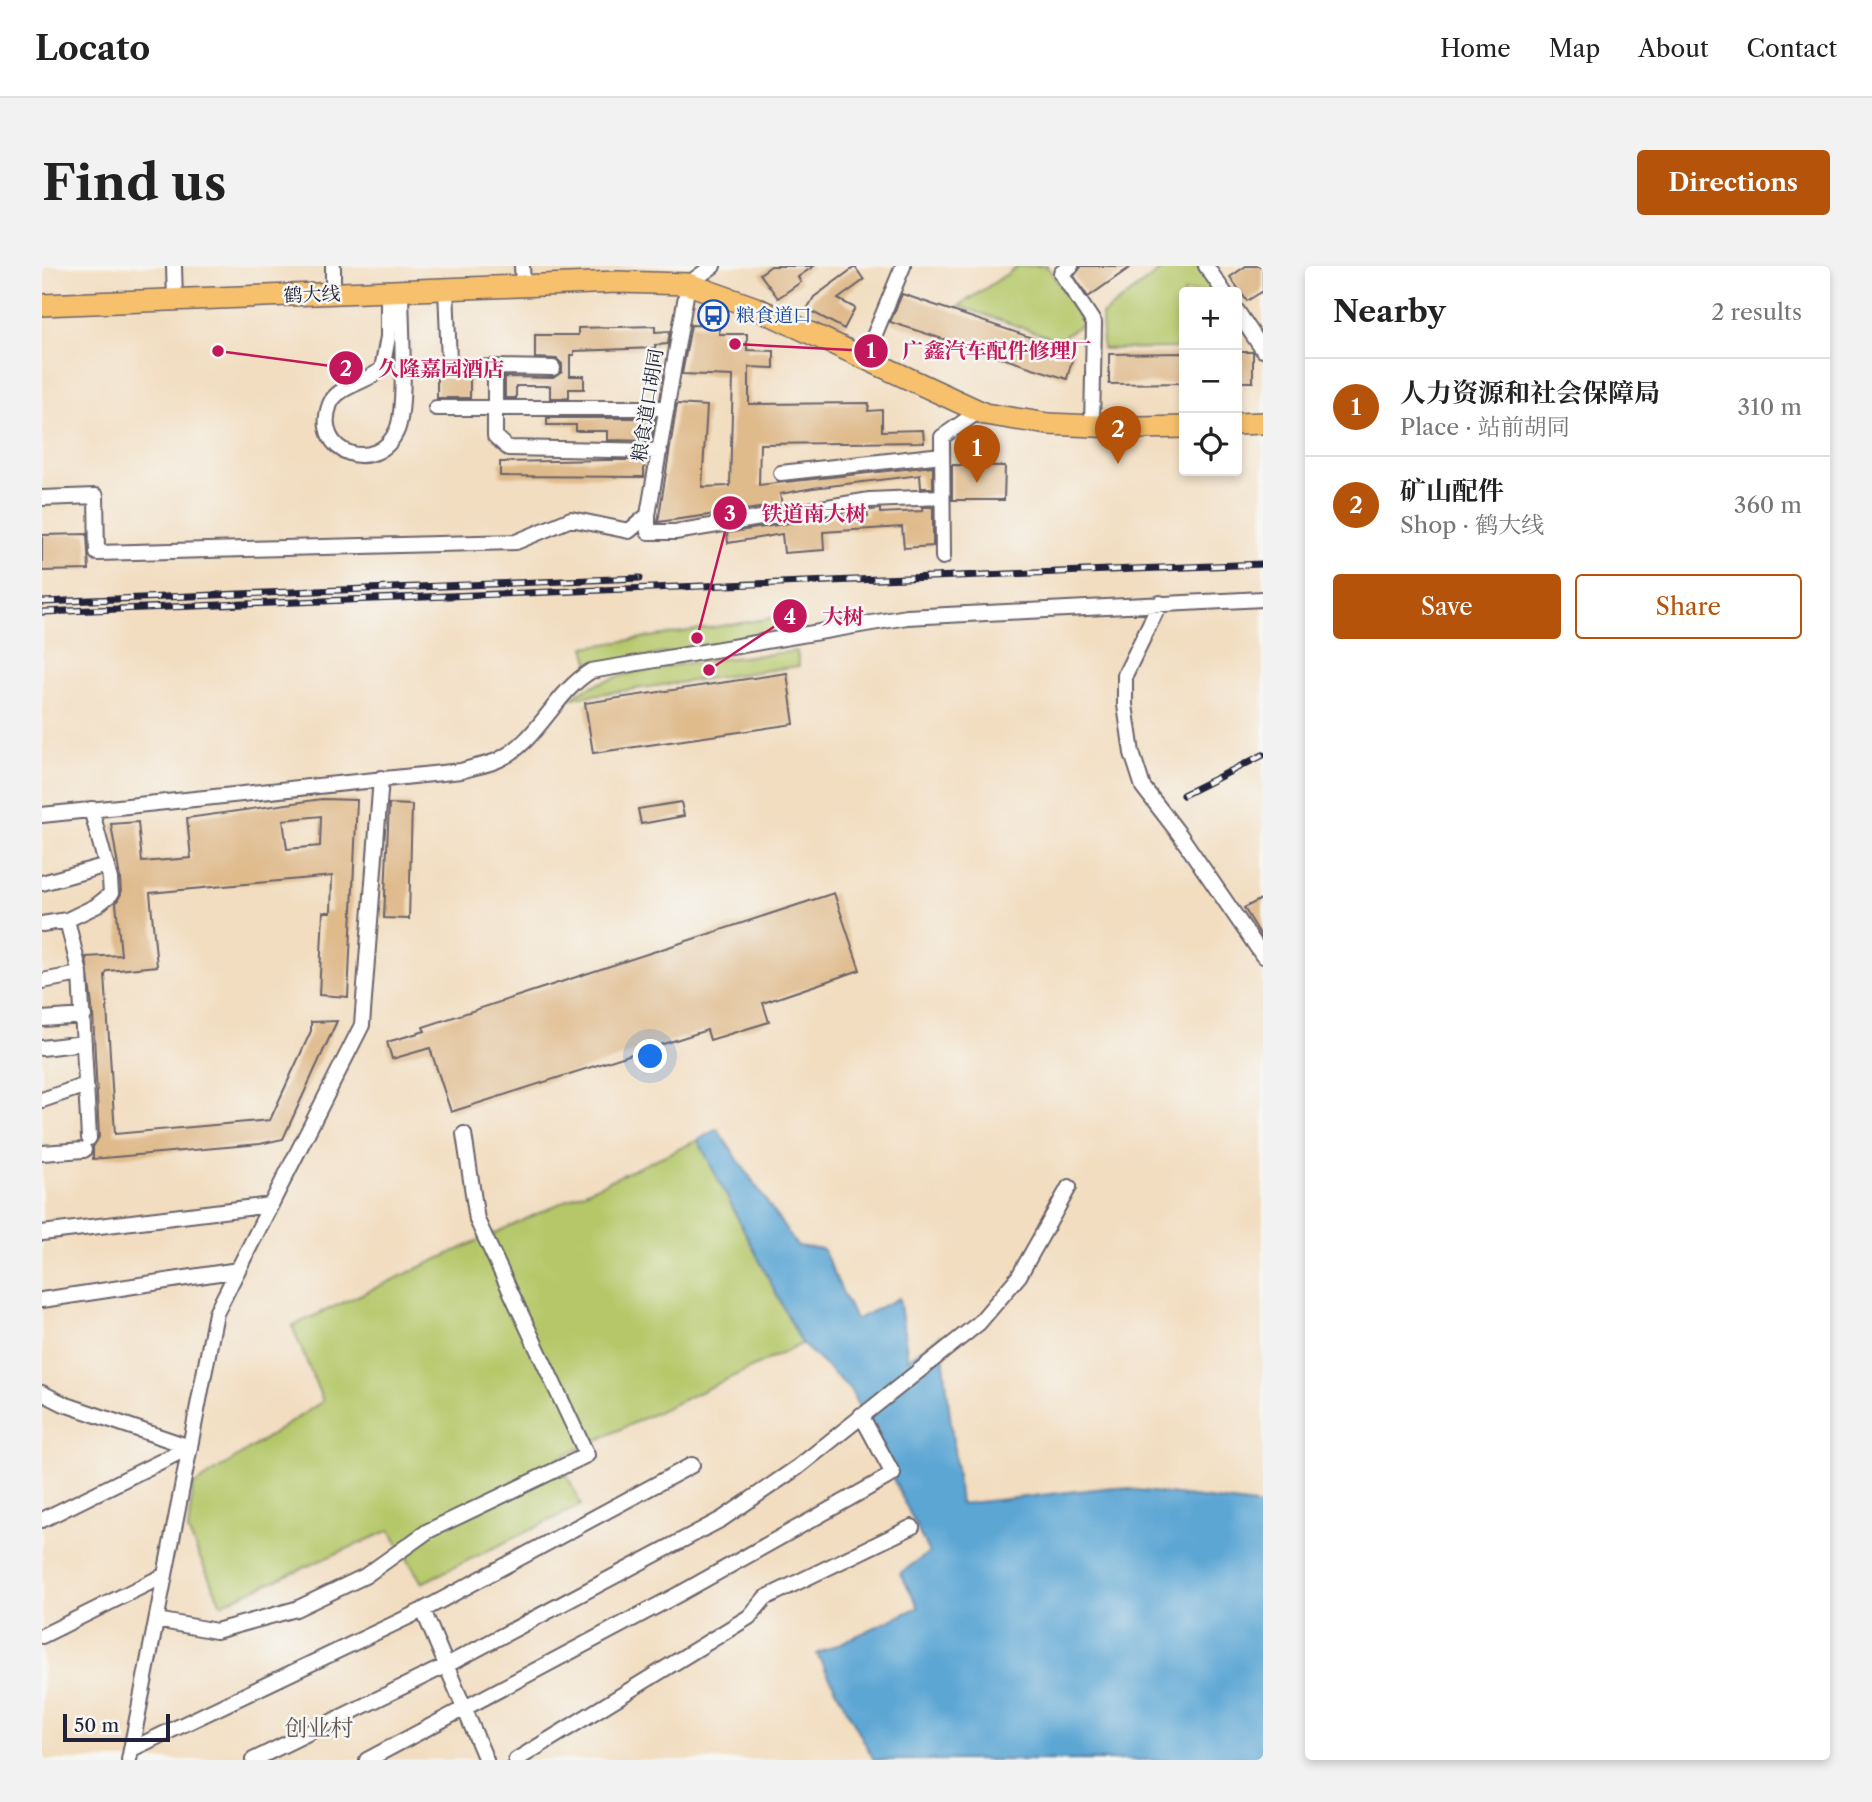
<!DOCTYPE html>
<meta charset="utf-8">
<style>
:root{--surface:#fff;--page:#f2f2f2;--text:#222;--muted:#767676;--line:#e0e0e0;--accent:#b45309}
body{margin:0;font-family:"Libre Caslon Text","Noto Serif SC",serif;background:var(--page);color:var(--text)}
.controls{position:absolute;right:21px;top:21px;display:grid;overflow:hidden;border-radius:7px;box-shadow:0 4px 10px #0003}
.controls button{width:63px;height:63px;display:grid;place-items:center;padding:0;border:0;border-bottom:2px solid var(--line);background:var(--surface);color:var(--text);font:35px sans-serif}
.scale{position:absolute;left:21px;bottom:18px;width:107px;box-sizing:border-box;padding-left:7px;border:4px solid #22223b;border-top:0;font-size:19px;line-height:24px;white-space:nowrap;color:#22223b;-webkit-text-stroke:5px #f6f6f2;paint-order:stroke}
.you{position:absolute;left:609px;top:791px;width:24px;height:24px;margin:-18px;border:5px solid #fff;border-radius:50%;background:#1a73e8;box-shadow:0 0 0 10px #1a73e833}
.badge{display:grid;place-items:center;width:46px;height:46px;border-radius:50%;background:var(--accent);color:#fff;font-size:23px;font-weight:700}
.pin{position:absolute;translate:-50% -58px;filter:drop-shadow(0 2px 4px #0008)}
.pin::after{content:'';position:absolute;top:37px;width:24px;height:21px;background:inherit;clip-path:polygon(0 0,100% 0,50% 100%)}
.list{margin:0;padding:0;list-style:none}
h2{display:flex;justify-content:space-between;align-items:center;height:91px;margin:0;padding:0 28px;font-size:30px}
h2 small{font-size:23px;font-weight:400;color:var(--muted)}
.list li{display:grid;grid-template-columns:46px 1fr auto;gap:21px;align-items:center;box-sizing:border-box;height:98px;padding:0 28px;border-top:2px solid var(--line)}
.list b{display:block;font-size:26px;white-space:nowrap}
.list p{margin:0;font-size:23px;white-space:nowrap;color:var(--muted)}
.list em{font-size:23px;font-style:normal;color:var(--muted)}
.actions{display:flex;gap:14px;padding:21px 28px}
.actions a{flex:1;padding:16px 0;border:2px solid var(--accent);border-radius:7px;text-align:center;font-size:24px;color:var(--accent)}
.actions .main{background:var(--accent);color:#fff}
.icon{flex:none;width:38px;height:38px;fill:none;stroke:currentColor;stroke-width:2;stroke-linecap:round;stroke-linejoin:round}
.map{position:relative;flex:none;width:1221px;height:1494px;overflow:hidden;border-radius:7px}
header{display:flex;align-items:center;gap:42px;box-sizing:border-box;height:98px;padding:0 35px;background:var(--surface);border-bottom:2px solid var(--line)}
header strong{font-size:33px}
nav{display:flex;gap:38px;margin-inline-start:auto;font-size:24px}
.intro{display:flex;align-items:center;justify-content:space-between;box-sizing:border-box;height:168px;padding:0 42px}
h1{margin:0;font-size:49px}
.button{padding:18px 32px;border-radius:7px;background:var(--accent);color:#fff;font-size:24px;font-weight:700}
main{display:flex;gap:42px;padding:0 42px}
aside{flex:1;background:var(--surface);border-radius:7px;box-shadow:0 4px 10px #0003}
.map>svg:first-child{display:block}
.green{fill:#b6c769;stroke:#6c7452;stroke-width:2}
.water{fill:#5ca6d4;stroke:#3f6488;stroke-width:2}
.building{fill:#dfba8b;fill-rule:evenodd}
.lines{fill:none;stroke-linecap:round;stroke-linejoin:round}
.minor-casing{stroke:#6b636a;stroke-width:18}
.highway-casing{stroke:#6b636a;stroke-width:24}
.minor{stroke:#fff;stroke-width:14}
.highway{stroke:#f7c06c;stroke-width:21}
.rail-casing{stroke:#22223b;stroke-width:7}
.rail{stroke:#f6f6f2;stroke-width:4.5;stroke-dasharray:13;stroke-linecap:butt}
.labels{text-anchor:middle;stroke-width:5;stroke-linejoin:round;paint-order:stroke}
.street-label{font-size:19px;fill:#22223b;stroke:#f6f6f2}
.transit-label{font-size:19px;fill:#164399;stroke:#f6f6f2;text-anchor:start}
.quarter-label{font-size:23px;fill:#645757;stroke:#f6f6f2}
.leader{fill:none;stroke:#c2185b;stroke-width:2.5}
.callout-dot{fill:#c2185b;stroke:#f6f6f2;stroke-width:2.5}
.mark-label{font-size:21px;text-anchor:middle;font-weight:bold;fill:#fff}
.callout-label{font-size:21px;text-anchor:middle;font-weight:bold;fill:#c2185b;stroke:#f6f6f2;stroke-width:5;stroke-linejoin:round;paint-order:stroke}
</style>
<header>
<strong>Locato</strong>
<nav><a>Home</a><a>Map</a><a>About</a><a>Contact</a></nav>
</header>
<div class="intro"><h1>Find us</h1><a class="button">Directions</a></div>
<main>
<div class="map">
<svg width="1221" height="1494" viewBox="0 0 1221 1494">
<rect width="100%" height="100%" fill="#f6f6f2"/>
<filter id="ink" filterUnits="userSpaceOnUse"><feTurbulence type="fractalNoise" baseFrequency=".0143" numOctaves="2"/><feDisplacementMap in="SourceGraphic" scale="14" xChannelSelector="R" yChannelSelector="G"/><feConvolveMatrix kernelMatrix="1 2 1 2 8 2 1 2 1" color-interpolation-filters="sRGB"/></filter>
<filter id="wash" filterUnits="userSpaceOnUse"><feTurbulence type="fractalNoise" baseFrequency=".00686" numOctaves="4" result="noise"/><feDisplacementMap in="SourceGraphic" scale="28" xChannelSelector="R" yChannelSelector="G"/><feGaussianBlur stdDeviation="1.57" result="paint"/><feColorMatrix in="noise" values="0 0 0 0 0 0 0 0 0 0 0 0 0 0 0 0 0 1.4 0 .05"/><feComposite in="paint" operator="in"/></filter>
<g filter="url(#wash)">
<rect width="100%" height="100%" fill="#f2ddc0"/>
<path class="green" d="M 977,0 L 1005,0 L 1042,57 L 1016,74 L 917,40 Z
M 1124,0 L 1157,0 L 1174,26 L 1142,26 L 1142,82 L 1061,83 L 1060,49 Z
M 757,348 L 761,364 L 548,400 L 543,381 Z
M 755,385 L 757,400 L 529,432 C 575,397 694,393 755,385 Z
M 656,874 L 760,1078 L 517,1192 L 539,1239 L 380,1317 L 348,1264 L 179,1338 L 146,1265 L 151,1220 L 281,1135 L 250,1060 Z"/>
<path class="water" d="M 675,863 L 755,980 L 781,983 L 813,1054 L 857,1032 L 866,1093 L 899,1069 L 918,1238 L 1071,1221 L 1221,1240 L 1221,1494 L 832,1494 L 775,1388 L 877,1341 L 858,1307 L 887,1287 L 808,1123 L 760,1078 L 656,874 Z"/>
<g id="blocks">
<path class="building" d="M 729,0 L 772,0 L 756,11 L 759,16 L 736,32 L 718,8 Z
M 1040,0 L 1090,0 L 1046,31 L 1032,10 Z
M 1204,0 L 1221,0 L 1221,25 L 1205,35 L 1188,11 Z
M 813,1 L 822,14 L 796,33 L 813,42 L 802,63 L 765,43 L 772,31 Z
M 860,28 L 1032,86 L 1025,113 L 848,56 Z
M 649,59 L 677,60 L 677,68 L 705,68 L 705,84 L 732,85 L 732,102 L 707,101 L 707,138 L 827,137 L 826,145 L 840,144 L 840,165 L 881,164 L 882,176 L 718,178 L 717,219 L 891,200 L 891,222 L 879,222 L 878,209 L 771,222 L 738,228 L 740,239 L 616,256 L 635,138 L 665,140 L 660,221 L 688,220 L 691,110 L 640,108 Z
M 613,60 L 613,66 L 628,65 L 626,78 L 613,79 L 613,82 L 532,85 L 532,89 L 528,89 L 528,110 L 542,110 L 542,123 L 527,123 L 527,132 L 508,132 L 508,120 L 474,120 L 474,132 L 463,132 L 463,111 L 511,112 L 520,106 L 520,98 L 515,93 L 493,92 L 493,69 L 536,69 L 536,62 Z
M 1195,86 L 1211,86 L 1211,116 L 1195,116 Z
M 1142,87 L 1142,117 L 1067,118 L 1067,88 Z
M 395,109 L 428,111 L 428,132 L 395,132 Z
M 505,152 L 613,152 L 609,175 L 565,174 L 565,165 L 534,165 L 534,159 L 505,159 Z
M 565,194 L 602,194 L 602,211 L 458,210 L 458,196 Z
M 910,199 L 963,200 L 962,234 L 910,234 Z
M 880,241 L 891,241 L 891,280 L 862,282 L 860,261 L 781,266 L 782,284 L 742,287 L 740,268 L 686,277 L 685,267 L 784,251 L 826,250 L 825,244 L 829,244 L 838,243 L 838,247 L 881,245 Z
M 45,268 L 47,304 L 0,305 L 0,269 Z
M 745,407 L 752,458 L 551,487 L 543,437 Z
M 280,533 L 315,534 L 306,731 L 277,729 L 281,646 L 289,646 L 290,610 L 108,627 L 115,700 L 66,705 L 63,709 L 73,868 L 228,854 L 269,765 L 269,756 L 295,755 L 241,873 L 218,878 L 51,893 L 51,881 L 57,871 L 51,749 L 44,691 L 79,689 L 74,637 L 79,628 L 78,612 L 69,558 L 96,556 L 100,596 L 149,592 L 145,552 ZM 279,550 L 278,580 L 245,583 L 241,554 Z
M 639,536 L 642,550 L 599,558 L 596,543 Z
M 347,538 L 370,539 L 367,653 L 342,652 Z
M 792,627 L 818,704 L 721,737 L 727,756 L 668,774 L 665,764 L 409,846 L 388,782 L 350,793 L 345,776 L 383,765 L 381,761 Z
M 1221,632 L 1221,673 L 1202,642 Z"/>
</g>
</g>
<g filter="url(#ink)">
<use href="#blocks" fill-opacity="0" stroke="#6b636a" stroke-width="2"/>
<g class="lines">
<defs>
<path id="minor" d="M 132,0 L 133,34
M 291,0 L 291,27
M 480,0 L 481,20
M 671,0 L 646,18 L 606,249 L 606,266 L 633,266 L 828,234 L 899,231
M 1029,0 L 1019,7 L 1052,57 L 1050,160
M 1164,0 L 1182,26
M 404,23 L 407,96 L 422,102 L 453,101 L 453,170 L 466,182 L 618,185
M 346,25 L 346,71 L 340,103 C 326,116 295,120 288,138 C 269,189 336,209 355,164 C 365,141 359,53 359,25
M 1195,45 L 1221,84
M 823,92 L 861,0
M 453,101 L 511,102
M 394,142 L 625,142
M 739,207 L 900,189
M 0,232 L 54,230 L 55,287 L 474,276 L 529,253 L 587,265 L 606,249
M 901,291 L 900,171 L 937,145
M 1118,337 L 1083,409 L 1083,439 L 1090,487 L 1101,521 L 1138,569 L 1221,690
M 0,549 L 419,505 C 431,501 445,499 456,494 C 496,476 512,427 549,405 L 865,351 L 1221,333
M 0,617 L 65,599
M 0,658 L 25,654
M 0,715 L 38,708
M 0,753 L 42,750
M 0,782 L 42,777
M 0,834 L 44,819
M 47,872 L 38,708 L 25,654 L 54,640 L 69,628 L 68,613 L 49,543
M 0,887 L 42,884
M 0,967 L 229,939
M 0,1034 L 196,1004
M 0,1127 L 22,1138 L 148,1181
M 0,1254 L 148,1181
M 115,1354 L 174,1365 L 254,1343 L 323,1310 L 386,1265 L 545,1189 L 435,954 L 422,868
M 0,1370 L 123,1309
M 90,1483 L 381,1344
M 87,1494 L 174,1047 L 320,759 L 339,512
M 211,1494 L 403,1400 L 680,1253 L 756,1201 L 937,1057 L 977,1010 L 1027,921
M 325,1494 L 639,1327 L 851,1208 L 819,1149
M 444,1494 L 381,1344 L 650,1199
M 474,1494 L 707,1351 L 723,1332 L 870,1261"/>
<path id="highway" d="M 0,39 L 575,16 L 646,18 L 714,42 L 943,148 L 1006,158 L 1099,162 L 1142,161
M 1195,158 L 1221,157"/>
</defs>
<use href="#minor" class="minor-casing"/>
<use href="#highway" class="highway-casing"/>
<use href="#minor" class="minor"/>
<use href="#highway" class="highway"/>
<defs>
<path id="rail" d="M 0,336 L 598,312
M 0,346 L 1221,298
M 1141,529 L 1221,489"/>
</defs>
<use href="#rail" class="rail-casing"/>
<use href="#rail" class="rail"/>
</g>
</g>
<defs>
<symbol id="bus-ring" viewBox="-11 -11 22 22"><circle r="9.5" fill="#f6f6f2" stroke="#1a4fb4" stroke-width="1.5"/><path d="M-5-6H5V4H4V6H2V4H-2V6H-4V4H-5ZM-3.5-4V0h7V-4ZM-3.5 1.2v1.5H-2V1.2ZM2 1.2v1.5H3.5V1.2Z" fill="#1a4fb4"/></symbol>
</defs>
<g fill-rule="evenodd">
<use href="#bus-ring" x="654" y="32" width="35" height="35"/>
</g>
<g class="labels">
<g class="street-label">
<text transform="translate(270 28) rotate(-2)" y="7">鹤大线</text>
<text transform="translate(605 139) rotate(-81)" y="7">粮食道口胡同</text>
</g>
<g class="transit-label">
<text x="694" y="56">粮食道口</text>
</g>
<g class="quarter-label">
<text x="277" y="1470">创业村</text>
</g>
</g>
<path class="leader" d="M693 78L829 85M176 85L304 102M655 372L688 247M667 404L748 350"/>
<g class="callout-dot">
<circle cx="693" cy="78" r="7"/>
<circle cx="176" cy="85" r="7"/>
<circle cx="655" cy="372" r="7"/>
<circle cx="667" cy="404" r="7"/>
<circle cx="829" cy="85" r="18"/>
<circle cx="304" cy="102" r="18"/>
<circle cx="688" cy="247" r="18"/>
<circle cx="748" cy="350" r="18"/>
</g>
<g class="mark-label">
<text x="829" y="92">1</text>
<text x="304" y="110">2</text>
<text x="688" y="255">3</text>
<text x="748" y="358">4</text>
</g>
<g class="callout-label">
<text x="955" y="92">广鑫汽车配件修理厂</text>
<text x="399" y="110">久隆嘉园酒店</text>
<text x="772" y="255">铁道南大树</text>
<text x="801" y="358">大树</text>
</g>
</svg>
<div class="controls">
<button>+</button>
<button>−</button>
<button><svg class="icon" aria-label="locate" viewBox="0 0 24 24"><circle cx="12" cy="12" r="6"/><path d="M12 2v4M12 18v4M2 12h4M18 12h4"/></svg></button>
</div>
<div class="scale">50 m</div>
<div class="you"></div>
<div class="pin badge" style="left:935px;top:217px">1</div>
<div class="pin badge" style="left:1076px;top:198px">2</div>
</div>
<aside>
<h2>Nearby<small>2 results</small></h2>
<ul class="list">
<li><span class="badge">1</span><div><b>人力资源和社会保障局</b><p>Place · 站前胡同</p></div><em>310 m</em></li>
<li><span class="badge">2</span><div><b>矿山配件</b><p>Shop · 鹤大线</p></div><em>360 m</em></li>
</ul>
<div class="actions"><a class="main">Save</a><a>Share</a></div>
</aside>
</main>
